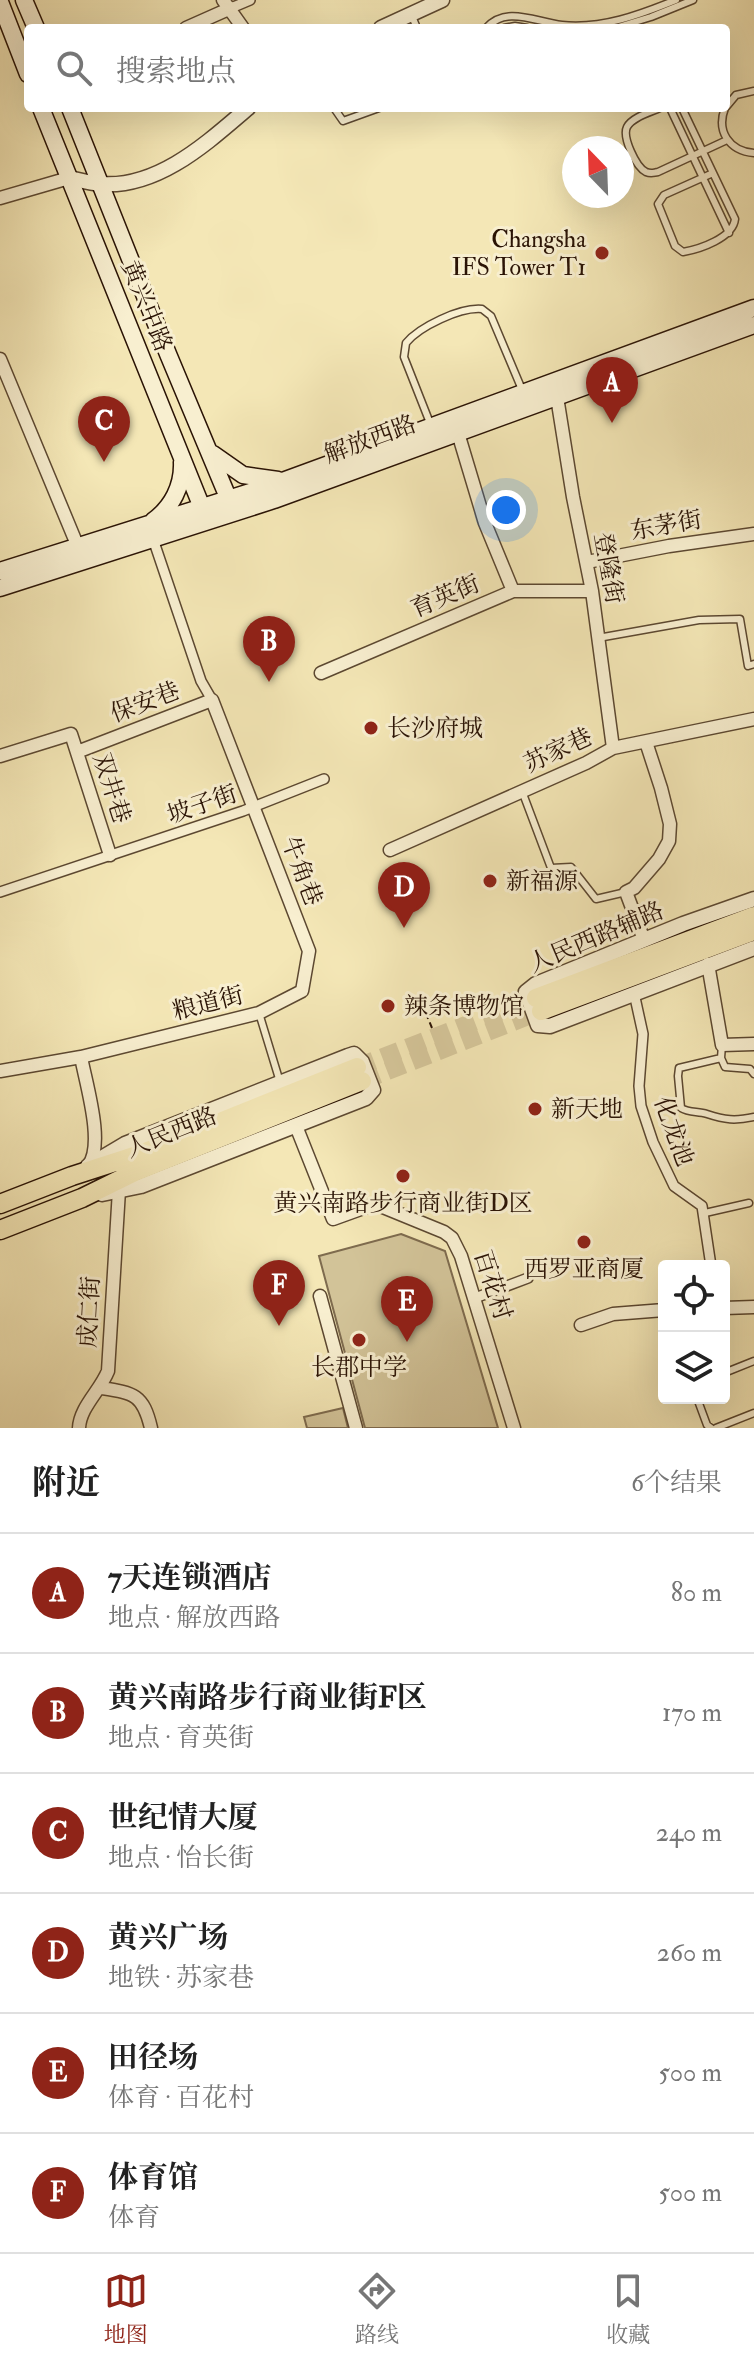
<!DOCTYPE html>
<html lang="zh">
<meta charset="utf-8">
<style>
:root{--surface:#fff;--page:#f6f6f6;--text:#222;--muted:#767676;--line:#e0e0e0;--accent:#8f2418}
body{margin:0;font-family:"IM FELL Double Pica","Noto Serif SC",serif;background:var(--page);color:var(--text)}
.controls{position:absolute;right:24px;bottom:24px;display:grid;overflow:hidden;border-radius:8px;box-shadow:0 8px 32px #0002}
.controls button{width:72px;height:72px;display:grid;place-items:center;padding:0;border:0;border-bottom:2px solid var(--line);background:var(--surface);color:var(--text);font:40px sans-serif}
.compass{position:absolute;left:562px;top:136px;width:72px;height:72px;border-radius:50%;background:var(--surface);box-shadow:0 8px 32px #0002;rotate:337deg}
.you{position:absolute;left:506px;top:510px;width:28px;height:28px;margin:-20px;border:6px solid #fff;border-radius:50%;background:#1a73e8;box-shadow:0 0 0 12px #1a73e833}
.badge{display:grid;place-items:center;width:52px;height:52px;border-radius:50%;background:var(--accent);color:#fff;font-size:26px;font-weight:700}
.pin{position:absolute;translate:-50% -66px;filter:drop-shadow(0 2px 4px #0008)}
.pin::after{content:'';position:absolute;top:42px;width:28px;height:24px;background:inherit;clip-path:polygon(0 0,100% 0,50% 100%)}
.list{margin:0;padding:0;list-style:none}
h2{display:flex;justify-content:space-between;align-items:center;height:104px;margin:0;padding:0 32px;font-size:34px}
h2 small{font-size:26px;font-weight:400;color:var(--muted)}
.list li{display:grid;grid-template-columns:52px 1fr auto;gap:24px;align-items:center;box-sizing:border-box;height:120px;padding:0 32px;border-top:2px solid var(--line)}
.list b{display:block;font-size:30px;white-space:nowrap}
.list p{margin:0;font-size:26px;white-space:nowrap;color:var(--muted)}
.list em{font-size:26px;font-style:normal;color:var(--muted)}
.icon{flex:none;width:44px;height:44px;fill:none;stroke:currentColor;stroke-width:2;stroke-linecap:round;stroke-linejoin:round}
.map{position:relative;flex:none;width:754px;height:1428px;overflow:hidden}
.search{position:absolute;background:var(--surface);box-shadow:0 8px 32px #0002;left:24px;right:24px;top:24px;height:88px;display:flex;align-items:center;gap:20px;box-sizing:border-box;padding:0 28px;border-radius:8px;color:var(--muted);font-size:30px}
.sheet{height:824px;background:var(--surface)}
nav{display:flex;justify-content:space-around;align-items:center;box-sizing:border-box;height:112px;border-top:2px solid var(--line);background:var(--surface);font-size:22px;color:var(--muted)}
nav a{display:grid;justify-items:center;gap:4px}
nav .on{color:var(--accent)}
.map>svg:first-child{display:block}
.pitch{fill:#d2c398;stroke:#7e6b4e;stroke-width:2}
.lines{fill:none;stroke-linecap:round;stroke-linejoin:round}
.primary-tunnel{stroke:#d6c79b;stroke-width:18;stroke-dasharray:18 9;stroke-linecap:butt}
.service-casing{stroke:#5c4831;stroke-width:9}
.pedestrian-casing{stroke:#5c4831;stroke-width:12}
.minor-casing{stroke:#5c4831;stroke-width:15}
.tertiary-casing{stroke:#5c4831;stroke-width:17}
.secondary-casing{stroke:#2a1305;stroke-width:19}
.primary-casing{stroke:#2a1305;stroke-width:21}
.path{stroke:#2a1305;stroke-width:2;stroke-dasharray:6 4;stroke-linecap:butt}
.service{stroke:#f8efd0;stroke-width:6}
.pedestrian{stroke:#f8efd0;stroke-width:9}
.minor{stroke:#f8efd0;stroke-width:12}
.tertiary{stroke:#f8efd0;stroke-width:14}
.secondary{stroke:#f8efd0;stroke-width:16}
.primary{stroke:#f4e7b6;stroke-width:18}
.poi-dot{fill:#8f2418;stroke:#f8efd0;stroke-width:3}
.labels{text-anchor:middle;stroke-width:6;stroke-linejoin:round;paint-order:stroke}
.poi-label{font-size:24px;fill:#2a1305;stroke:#f8efd0;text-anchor:start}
.street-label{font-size:24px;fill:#2a1305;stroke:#f8efd0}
</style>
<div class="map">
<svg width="754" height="1428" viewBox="0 0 754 1428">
<rect width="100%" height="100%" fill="#f4e7b6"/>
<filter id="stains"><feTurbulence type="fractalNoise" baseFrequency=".0025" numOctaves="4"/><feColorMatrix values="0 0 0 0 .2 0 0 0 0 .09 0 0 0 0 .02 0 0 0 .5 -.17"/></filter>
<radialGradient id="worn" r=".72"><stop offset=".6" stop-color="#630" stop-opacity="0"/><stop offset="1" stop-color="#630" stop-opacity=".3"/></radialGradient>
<path class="pitch" d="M 401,1234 L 445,1251 L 498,1428 L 365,1428 L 319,1256 Z
M 343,1408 L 348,1428 L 307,1428 L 304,1417 Z"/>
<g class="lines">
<path class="primary-tunnel" d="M 357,1067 L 536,998
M 362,1081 L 541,1011"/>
<defs>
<path id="service" d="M 411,14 L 417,28
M 486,28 C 507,5 535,22 562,25 C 602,29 639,15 676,0
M 504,28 L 515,26 L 527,28
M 615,28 L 651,17 L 693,0
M 726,107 L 736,95 L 754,91
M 334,108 L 343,121 L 379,108
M 660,108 C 651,112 632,117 627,127 C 622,137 636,167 646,172 C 651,174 652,173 658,172 L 727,140
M 670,108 L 729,233
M 682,108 L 735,219 C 733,238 700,249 683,252 L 675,246 L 658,204 L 664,195 L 713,173
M 725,108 C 716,131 729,151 754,153
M 430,423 L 404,357 L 406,343 C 419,327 460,307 482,309 L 491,316 L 523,392
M 598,638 L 699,620 L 740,619 L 748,666 L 754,664
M 522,791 L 551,868 L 571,867 L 596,899 L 626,892
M 259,1013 L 280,1082
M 722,1045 L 721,1058 L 725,1067 L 750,1069 L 754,1074
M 721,1058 L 679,1068 L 678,1076 L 681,1108 C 689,1113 698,1111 707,1114 C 725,1120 735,1121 754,1117
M 705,1213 L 749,1203
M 724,1373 L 754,1361
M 697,1398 L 707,1425 L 711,1428
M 716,1428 L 754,1413"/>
<path id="pedestrian" d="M 231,8 L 250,0
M 153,539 L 201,681 L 212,700
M 0,892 L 243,811 L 324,779
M 634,993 L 643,1034 L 639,1086 L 641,1106 L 653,1142 L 674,1186 L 702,1206 L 711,1266
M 475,1298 L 528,1278"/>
<path id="minor" d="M 223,0 L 243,28
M 186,28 L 231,8
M 0,198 L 69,178
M 0,359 L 78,547
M 557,397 L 573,497 L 592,591 L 613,748
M 458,433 L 485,523 L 513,591
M 587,562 L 669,546 L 754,534
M 321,673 L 513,591 L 592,591
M 0,756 L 71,734 L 110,855
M 390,850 L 586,763 L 613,748 L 754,719
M 644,940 L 626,892 L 634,888 L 659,859 L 669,841 L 670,824 L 661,788 L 646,742
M 708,964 L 722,1045 L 754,1044
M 81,1057 C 86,1084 105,1145 88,1166
M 0,1071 L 81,1057 L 259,1013 L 302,991 L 309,951 L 212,700 L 77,752
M 296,1126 L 333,1219 L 369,1206 L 378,1205 L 444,1232 L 452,1238 L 461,1256 L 514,1428
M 320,1296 L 356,1428
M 724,1308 L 754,1307
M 581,1325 L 613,1314 L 664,1310
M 101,1388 C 134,1393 143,1394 151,1428
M 79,1428 C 80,1407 100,1391 108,1371 L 119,1190"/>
<path id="tertiary" d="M 381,28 L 442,0
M 69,178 C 79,180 90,183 100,184 C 158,189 208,142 248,108
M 754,899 L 683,924 L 536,984 L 526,992 L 538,1025 L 550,1026 L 754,948
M 88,1166 L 125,1144 L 348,1056 L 354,1054 L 362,1062 L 373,1090 L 366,1098 L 141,1186 L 102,1194"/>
<path id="secondary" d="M 24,0 L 36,28
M 0,2 L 28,74
M 41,108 L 205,515
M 70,108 L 168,354 L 232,507
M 213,454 L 243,475 L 278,480
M 153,521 C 172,507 183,486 182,462
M 0,571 L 269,486 L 754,308
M 0,588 L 274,500 L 754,325"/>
<path id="primary" d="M 536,998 L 754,916
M 541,1011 L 754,931
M 0,1204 L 72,1176 L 140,1154 L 357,1067
M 0,1230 L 82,1198 L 135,1172 L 362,1081"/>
</defs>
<use href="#service" class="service-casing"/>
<use href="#pedestrian" class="pedestrian-casing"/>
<use href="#minor" class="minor-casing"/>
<use href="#tertiary" class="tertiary-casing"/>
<use href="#secondary" class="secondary-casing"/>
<use href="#primary" class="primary-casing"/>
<path class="path" d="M 422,1004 L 432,1028"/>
<use href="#service" class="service"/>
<use href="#pedestrian" class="pedestrian"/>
<use href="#minor" class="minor"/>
<use href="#tertiary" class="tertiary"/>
<use href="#secondary" class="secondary"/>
<use href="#primary" class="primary"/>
</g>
<g class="poi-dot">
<circle cx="602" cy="253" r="8"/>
<circle cx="371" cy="728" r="8"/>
<circle cx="490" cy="881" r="8"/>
<circle cx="388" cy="1006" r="8"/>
<circle cx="535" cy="1109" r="8"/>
<circle cx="403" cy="1176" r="8"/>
<circle cx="584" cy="1242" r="8"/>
<circle cx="359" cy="1340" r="8"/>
</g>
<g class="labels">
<g class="poi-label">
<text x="586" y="247" text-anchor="end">Changsha<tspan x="586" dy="28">IFS Tower T1</tspan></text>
<text x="387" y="736">长沙府城</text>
<text x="506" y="889">新福源</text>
<text x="404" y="1014">辣条博物馆</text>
<text x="551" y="1117">新天地</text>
<text x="403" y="1211" text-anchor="middle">黄兴南路步行商业街D区</text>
<text x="584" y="1277" text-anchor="middle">西罗亚商厦</text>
<text x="359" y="1375" text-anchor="middle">长郡中学</text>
</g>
<g class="street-label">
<text transform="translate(147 306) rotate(68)" y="8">黄兴中路</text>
<text transform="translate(370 439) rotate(-20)" y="8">解放西路</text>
<text transform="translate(666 525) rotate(-10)" y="8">东茅街</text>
<text transform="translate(609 568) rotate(80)" y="8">登隆街</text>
<text transform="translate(445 596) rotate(-23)" y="8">育英街</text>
<text transform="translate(145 702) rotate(-21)" y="8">保安巷</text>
<text transform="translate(558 750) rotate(-25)" y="8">苏家巷</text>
<text transform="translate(112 788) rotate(72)" y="8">双井巷</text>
<text transform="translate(202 804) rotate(-19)" y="8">坡子街</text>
<text transform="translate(302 871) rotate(69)" y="8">牛角巷</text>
<text transform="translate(596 937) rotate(-23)" y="8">人民西路辅路</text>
<text transform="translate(208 1003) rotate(-14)" y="8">粮道街</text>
<text transform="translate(674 1131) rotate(70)" y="8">化龙池</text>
<text transform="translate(171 1132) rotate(-22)" y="8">人民西路</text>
<text transform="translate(493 1285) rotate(72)" y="8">百花村</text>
<text transform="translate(89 1312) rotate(-87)" y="8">成仁街</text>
</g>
</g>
<rect width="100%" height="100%" filter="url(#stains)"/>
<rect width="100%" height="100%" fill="url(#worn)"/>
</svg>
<div class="controls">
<button><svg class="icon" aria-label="locate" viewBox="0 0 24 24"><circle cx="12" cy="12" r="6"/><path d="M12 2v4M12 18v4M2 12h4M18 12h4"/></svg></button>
<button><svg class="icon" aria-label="layers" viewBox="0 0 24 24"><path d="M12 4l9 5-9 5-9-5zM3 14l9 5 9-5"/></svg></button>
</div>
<svg class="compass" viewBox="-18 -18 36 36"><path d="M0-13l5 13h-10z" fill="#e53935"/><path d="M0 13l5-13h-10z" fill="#767676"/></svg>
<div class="you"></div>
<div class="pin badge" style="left:612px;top:423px">A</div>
<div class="pin badge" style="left:269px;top:682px">B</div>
<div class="pin badge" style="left:104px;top:462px">C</div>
<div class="pin badge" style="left:404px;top:928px">D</div>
<div class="pin badge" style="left:407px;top:1342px">E</div>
<div class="pin badge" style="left:279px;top:1326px">F</div>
<div class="search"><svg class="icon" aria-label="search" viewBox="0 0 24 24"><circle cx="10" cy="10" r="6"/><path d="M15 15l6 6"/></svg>搜索地点</div>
</div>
<section class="sheet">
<h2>附近<small>6个结果</small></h2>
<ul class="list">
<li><span class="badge">A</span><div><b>7天连锁酒店</b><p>地点 · 解放西路</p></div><em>80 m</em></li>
<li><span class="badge">B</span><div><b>黄兴南路步行商业街F区</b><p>地点 · 育英街</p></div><em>170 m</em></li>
<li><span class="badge">C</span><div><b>世纪情大厦</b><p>地点 · 怡长街</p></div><em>240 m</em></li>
<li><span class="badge">D</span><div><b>黄兴广场</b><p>地铁 · 苏家巷</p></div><em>260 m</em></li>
<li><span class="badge">E</span><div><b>田径场</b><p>体育 · 百花村</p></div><em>500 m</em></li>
<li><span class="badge">F</span><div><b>体育馆</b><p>体育</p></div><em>500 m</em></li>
</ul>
</section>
<nav>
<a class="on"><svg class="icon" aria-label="map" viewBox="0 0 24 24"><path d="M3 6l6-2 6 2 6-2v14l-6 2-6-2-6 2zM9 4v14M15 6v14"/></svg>地图</a>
<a><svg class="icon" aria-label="directions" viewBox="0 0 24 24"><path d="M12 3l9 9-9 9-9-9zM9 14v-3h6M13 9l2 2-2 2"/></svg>路线</a>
<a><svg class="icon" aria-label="saved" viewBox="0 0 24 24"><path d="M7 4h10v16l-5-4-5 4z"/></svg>收藏</a>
</nav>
